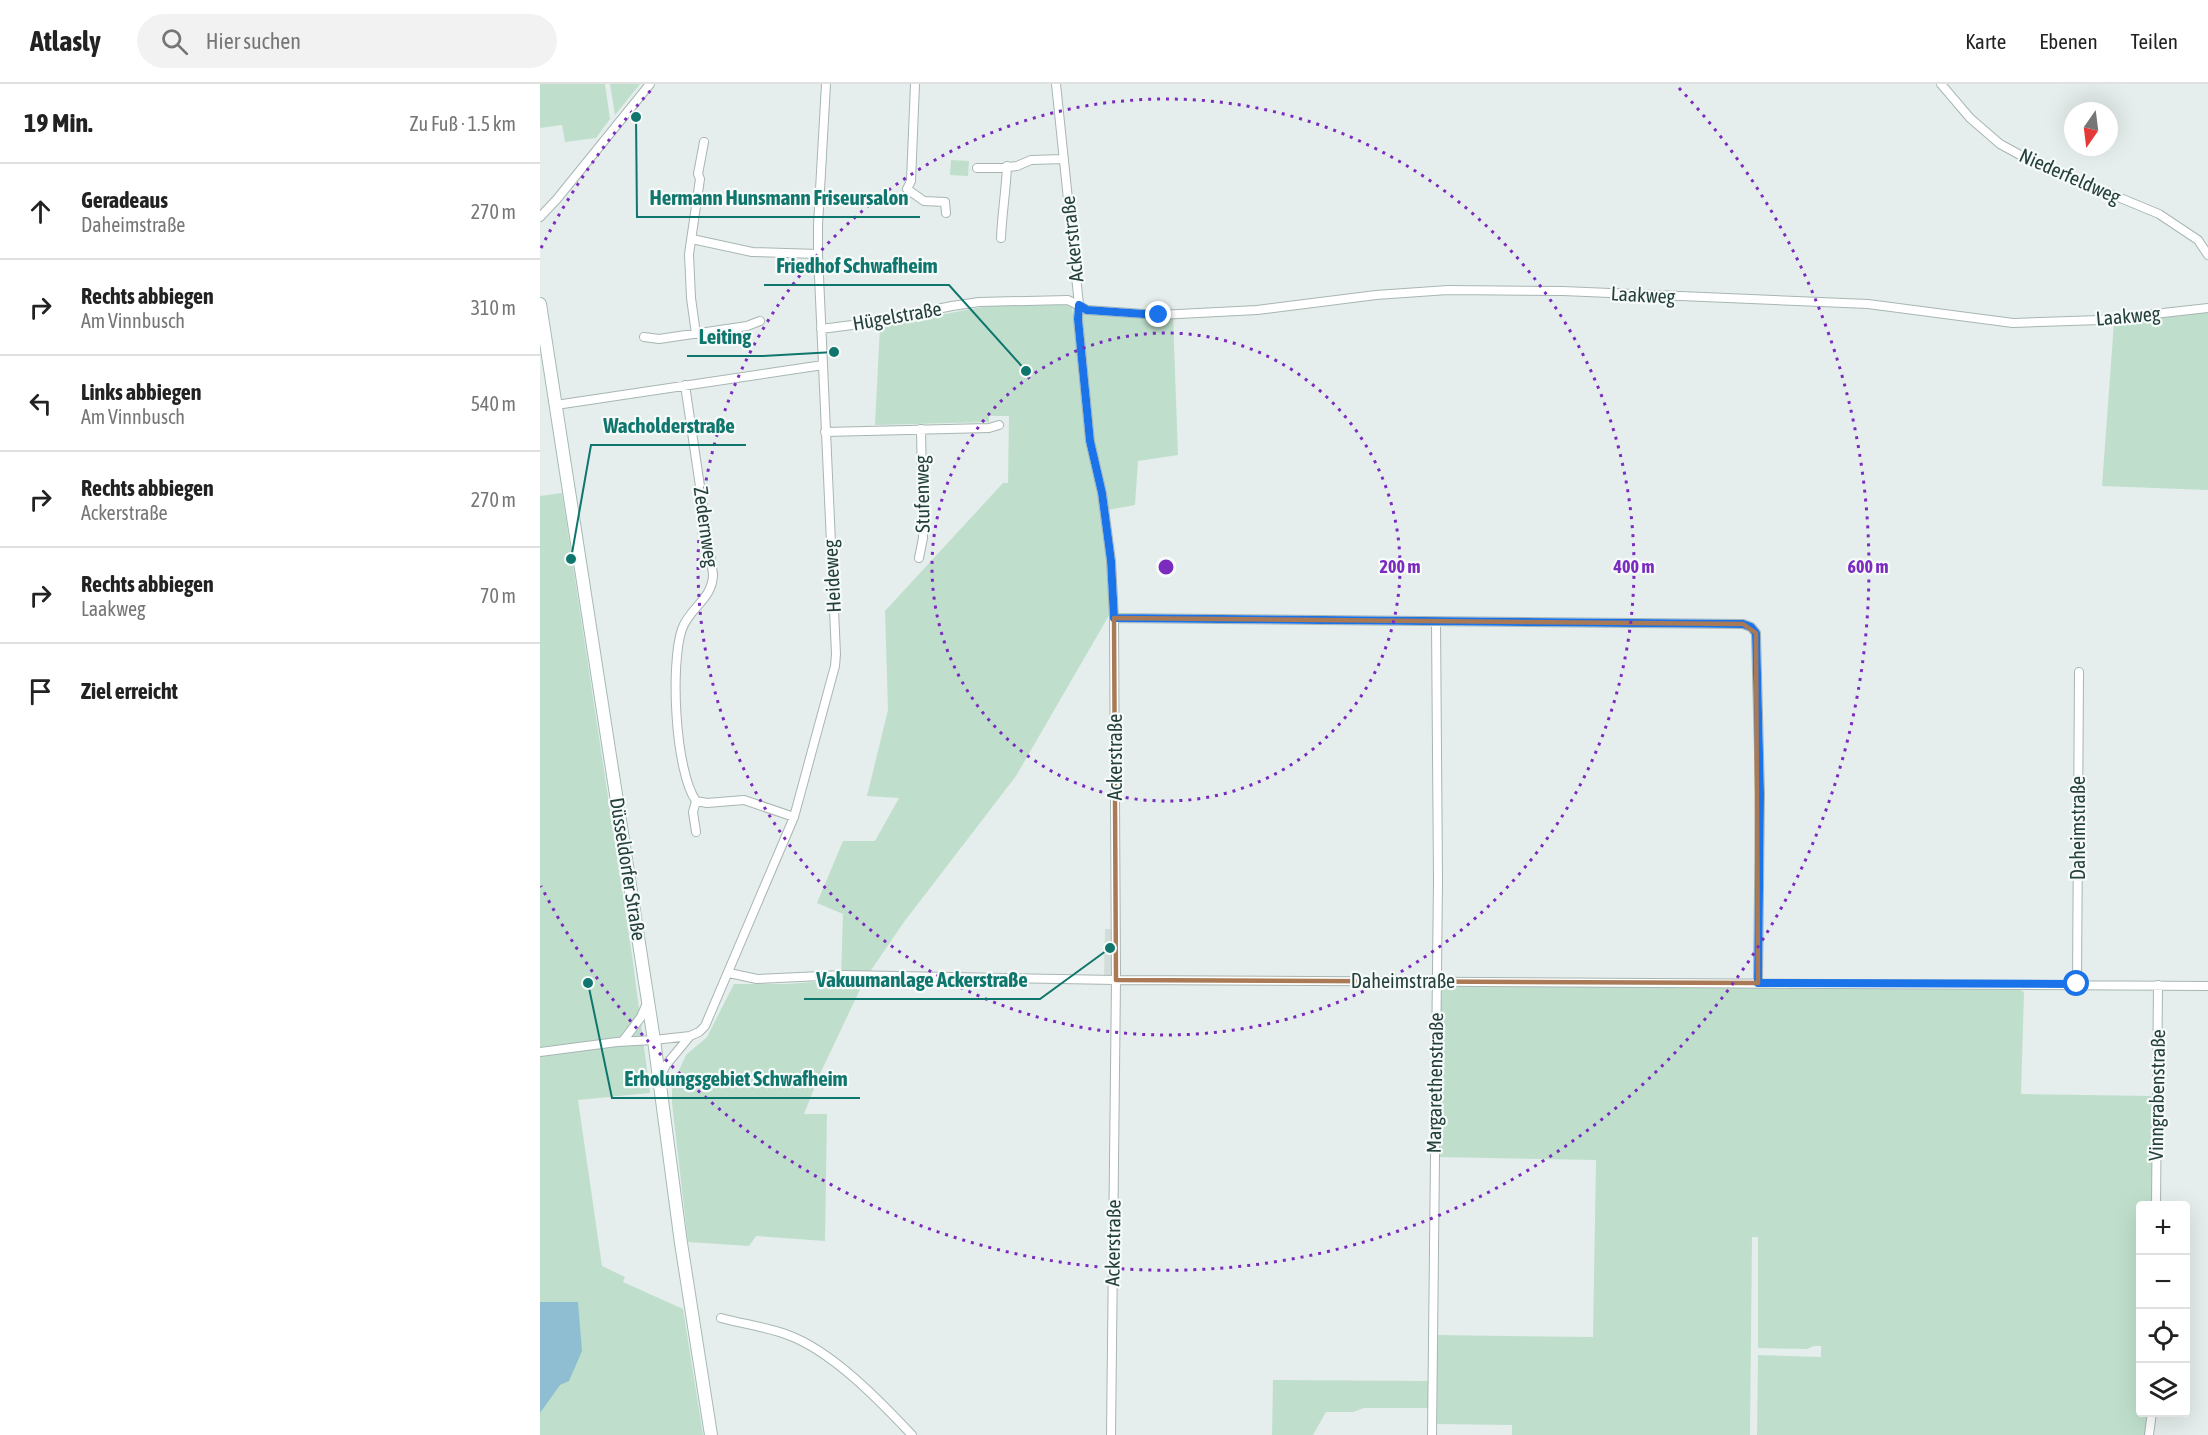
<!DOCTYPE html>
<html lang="de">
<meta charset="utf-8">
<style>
:root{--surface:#fff;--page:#f2f2f2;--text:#222;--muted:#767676;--line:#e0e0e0}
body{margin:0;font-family:"Asap Condensed",sans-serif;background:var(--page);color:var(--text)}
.controls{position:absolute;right:18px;bottom:18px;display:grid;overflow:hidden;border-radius:6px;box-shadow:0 6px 24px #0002}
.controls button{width:54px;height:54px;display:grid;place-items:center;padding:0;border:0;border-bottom:2px solid var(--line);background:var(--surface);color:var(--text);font:30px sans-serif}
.compass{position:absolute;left:1524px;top:18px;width:54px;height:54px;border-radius:50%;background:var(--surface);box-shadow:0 6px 24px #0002;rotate:194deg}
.stop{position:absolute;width:18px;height:18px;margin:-14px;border:4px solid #1a73e8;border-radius:50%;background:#fff}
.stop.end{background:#1a73e8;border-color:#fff;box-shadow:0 2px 6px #0008}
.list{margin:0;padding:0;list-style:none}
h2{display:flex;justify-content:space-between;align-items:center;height:78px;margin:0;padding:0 24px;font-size:26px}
h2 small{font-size:20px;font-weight:400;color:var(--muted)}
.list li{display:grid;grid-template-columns:39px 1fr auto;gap:18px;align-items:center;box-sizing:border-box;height:96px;padding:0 24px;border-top:2px solid var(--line)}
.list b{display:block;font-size:22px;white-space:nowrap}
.list p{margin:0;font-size:20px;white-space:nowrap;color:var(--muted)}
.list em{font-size:20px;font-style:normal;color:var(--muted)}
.icon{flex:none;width:33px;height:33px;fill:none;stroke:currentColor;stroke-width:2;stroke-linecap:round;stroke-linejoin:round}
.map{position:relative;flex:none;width:1668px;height:1351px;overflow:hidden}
header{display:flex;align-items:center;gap:36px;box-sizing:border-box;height:84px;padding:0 30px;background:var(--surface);border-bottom:2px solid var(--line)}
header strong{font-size:28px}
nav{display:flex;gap:33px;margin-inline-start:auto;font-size:21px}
.search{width:420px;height:54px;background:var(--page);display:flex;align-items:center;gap:15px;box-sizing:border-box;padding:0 21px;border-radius:33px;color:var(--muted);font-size:22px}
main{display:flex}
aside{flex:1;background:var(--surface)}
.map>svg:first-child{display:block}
.built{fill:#d3dedb}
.green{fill:#bfdfcc}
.water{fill:#8fbed2}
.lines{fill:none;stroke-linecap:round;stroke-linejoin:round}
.street-casing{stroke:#a7b6b4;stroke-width:10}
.secondary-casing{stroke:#a4bab5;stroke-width:14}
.street{stroke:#fff;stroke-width:8}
.secondary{stroke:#fff;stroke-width:12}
.route{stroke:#1a73e8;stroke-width:8}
.marked{fill:none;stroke:#a97a55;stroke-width:4.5;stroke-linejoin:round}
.ring{fill:none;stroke:#7b2cbf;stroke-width:3;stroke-dasharray:3 6}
.labels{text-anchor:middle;stroke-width:4.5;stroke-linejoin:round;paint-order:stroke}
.street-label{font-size:20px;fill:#24403d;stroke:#f6faf9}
.centre{fill:#7b2cbf;stroke:#f6faf9;stroke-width:3}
.ring-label{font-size:18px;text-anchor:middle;font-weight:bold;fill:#7b2cbf;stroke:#f6faf9;stroke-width:4.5;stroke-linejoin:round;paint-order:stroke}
.leader{fill:none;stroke:#0f766e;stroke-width:2}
.callout-dot{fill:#0f766e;stroke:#f6faf9;stroke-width:2}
.callout-label{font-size:21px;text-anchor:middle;font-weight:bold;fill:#0f766e;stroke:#f6faf9;stroke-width:4.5;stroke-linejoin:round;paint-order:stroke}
</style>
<header>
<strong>Atlasly</strong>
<div class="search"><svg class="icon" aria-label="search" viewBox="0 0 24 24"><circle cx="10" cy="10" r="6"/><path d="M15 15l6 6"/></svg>Hier suchen</div>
<nav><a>Karte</a><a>Ebenen</a><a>Teilen</a></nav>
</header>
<main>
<aside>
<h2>19 Min.<small>Zu Fuß · 1.5 km</small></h2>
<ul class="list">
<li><svg class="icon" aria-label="ahead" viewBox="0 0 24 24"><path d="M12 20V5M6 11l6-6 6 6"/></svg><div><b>Geradeaus</b><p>Daheimstraße</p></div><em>270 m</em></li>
<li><svg class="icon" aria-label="right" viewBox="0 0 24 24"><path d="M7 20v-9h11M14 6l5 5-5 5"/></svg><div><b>Rechts abbiegen</b><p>Am Vinnbusch</p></div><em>310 m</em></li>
<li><svg class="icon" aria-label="left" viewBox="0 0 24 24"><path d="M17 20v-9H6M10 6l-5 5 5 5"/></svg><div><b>Links abbiegen</b><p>Am Vinnbusch</p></div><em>540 m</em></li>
<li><svg class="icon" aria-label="right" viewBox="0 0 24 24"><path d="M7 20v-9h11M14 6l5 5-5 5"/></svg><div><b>Rechts abbiegen</b><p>Ackerstraße</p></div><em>270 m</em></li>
<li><svg class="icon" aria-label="right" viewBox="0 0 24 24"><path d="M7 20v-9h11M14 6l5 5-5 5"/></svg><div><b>Rechts abbiegen</b><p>Laakweg</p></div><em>70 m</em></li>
<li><svg class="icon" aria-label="arrive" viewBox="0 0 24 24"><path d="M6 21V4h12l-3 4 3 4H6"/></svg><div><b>Ziel erreicht</b></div></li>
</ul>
</aside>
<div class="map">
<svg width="1668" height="1351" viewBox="0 0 1668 1351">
<rect width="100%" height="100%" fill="#e5eeec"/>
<path class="built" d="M 565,845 L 573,845 L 572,892 L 564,892 Z"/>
<path class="green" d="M 0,0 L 65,0 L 70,35 L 56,54 L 25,58 L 22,41 L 0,44 Z
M 70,0 L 100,0 L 75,31 Z
M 411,76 L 429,77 L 428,92 L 410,91 Z
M 526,221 L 532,224 L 533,230 L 633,233 L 638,371 L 598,377 L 595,421 L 562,427 L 568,478 L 571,528 L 476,692 L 364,838 L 325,895 L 279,992 L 264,1030 L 287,1030 L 285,1157 L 216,1152 L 209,1162 L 148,1158 L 132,1019 L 132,1002 L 146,971 L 167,953 L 194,900 L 247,900 L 301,896 L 303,830 L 277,819 L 303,757 L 335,757 L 359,714 L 327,712 L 348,626 L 345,527 L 463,399 L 468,399 L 469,332 L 449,332 L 449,338 L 335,341 L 340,242 L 448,222 Z
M 1668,227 L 1668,406 L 1562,402 L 1574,238 Z
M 22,409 L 92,871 L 110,1009 L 38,1016 L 62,1182 L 85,1193 L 83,1198 L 143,1225 L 163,1351 L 0,1351 L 0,412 Z
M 900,901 L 1479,905 L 1484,908 L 1481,1010 L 1613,1012 L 1613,1121 L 1600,1122 L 1600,1328 L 1609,1329 L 1607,1351 L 1217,1351 L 1218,1271 L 1281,1273 L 1281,1262 L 1274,1262 L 1267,1265 L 1218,1264 L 1218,1153 L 1212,1153 L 1210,1351 L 972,1351 L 972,1341 L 895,1340 L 894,1251 L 1053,1253 L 1056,1076 L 897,1073 Z
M 733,1296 L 890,1297 L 889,1324 L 824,1324 L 813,1328 L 786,1328 L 773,1351 L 732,1351 Z"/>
<path class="water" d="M 0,1218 L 38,1218 L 42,1267 L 29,1297 L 20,1301 L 0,1329 Z"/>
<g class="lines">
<defs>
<path id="street" d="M 375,0 L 371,97 L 367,105 L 384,117 L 405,118 L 406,129
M 516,0 L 539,221 L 538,235 L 550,357 L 562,409 L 571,477 L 574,534 L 576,896 L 571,1351
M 1401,0 L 1430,34 L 1460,60 L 1491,77 L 1619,130 L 1658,156 L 1668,171
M 437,84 L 460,84 L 477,82 L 491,76 L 524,75
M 0,133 L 17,115 L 110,0
M 461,154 C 462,129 466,107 467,82
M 152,155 L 212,168 L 278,170
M 281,245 L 328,239 L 412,222 L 439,218 L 528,216 L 547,226 L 619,231 L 717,226 L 836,211 L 908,206 L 1023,207 L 1328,220 L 1473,239 L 1560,236 L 1668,224
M 156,250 L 151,214 L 149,170 L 160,95 L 158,90 L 164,58
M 104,253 L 119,255 L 207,242 L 220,237
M 145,301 L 173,490 C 173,515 150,523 142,545 C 130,580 135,687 156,717 L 167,719 L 204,716 L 254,733
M 16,321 L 283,281
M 285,348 L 449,344 L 459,341
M 379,474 L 383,454 L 381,345
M 574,534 L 1203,540 L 1211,543 L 1216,549 L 1220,709 L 1218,899
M 156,748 L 153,728 L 156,717
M 189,889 L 217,895 L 303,891 L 576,896 L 1668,902
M 1537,900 L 1539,588
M 83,957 L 101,933 L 107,919
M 0,968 L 77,958 L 114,956 L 150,952 L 159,948 L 165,942 L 254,733 L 295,582 L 296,570 L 278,170 L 278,141 L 286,0
M 120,993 L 126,981 L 150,952
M 1616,1122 L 1618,901
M 181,1234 C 203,1240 227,1243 248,1251 C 292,1267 340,1317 372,1351
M 892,1351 L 898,795 L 896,538
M 1609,1351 L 1612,1328"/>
<path id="secondary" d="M 0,220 L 114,956 L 141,1159 L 171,1351"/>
</defs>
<use href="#street" class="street-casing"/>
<use href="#secondary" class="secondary-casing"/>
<use href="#street" class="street"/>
<use href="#secondary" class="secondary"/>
</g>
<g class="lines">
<path class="route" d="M 619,231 L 547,226 L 539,221 L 538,235 L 550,357 L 562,409 L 571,477 L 574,534 L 1203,540 L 1211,543 L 1216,549 L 1220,710 L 1218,899 L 1537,900"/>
</g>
<path class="marked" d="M 574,534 L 1203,540 L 1216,549 L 1218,899 L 576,896 Z"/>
<g class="ring">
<circle cx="626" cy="483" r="234"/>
<circle cx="626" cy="483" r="468"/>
<path d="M1 164A702 702 0 0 1 113 4M1139 4A702 702 0 1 1 1 802"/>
</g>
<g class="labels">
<g class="street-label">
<text transform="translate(1530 92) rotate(24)" y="7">Niederfeldweg</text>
<text transform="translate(532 155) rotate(-96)" y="7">Ackerstraße</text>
<text transform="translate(1103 211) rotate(3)" y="7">Laakweg</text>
<text transform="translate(357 232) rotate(-10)" y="7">Hügelstraße</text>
<text transform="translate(1588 232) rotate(-5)" y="7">Laakweg</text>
<text transform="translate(382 410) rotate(-91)" y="7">Stufenweg</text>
<text transform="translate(166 443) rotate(82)" y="7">Zedernweg</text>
<text transform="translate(292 492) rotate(-93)" y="7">Heideweg</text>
<text transform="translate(575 673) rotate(-90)" y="7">Ackerstraße</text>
<text transform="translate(1538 744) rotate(-90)" y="7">Daheimstraße</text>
<text transform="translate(88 785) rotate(81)" y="7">Düsseldorfer Straße</text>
<text x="863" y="904">Daheimstraße</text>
<text transform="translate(895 999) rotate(-89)" y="7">Margarethenstraße</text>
<text transform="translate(1617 1011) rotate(-89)" y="7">Vinngrabenstraße</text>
<text transform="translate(573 1159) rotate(-89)" y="7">Ackerstraße</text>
</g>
</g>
<circle cx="626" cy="483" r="9" class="centre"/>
<g class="ring-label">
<text x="860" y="489">200 m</text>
<text x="1094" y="489">400 m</text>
<text x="1328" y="489">600 m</text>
</g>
<path class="leader" d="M96 33L97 133H380M486 287L409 201H224M294 268L223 272H147M31 475L51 361H206M570 864L500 915H264M48 899L72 1014H320"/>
<g class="callout-dot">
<circle cx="96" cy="33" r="6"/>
<circle cx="486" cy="287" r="6"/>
<circle cx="294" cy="268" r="6"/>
<circle cx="31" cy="475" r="6"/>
<circle cx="570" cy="864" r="6"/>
<circle cx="48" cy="899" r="6"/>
</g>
<g class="callout-label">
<text x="239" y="121">Hermann Hunsmann Friseursalon</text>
<text x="317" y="189">Friedhof Schwafheim</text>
<text x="185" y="260">Leiting</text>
<text x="129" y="349">Wacholderstraße</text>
<text x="382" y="903">Vakuumanlage Ackerstraße</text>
<text x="196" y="1002">Erholungsgebiet Schwafheim</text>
</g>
</svg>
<div class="controls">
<button>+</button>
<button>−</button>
<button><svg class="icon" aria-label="locate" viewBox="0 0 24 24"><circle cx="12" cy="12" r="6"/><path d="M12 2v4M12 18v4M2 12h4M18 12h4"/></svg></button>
<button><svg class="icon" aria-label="layers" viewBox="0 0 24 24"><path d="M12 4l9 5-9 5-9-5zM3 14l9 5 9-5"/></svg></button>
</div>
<svg class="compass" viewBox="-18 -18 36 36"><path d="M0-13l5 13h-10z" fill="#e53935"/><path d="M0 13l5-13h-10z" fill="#767676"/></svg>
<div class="stop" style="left:1537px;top:900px"></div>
<div class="stop end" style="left:619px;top:231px"></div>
</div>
</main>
